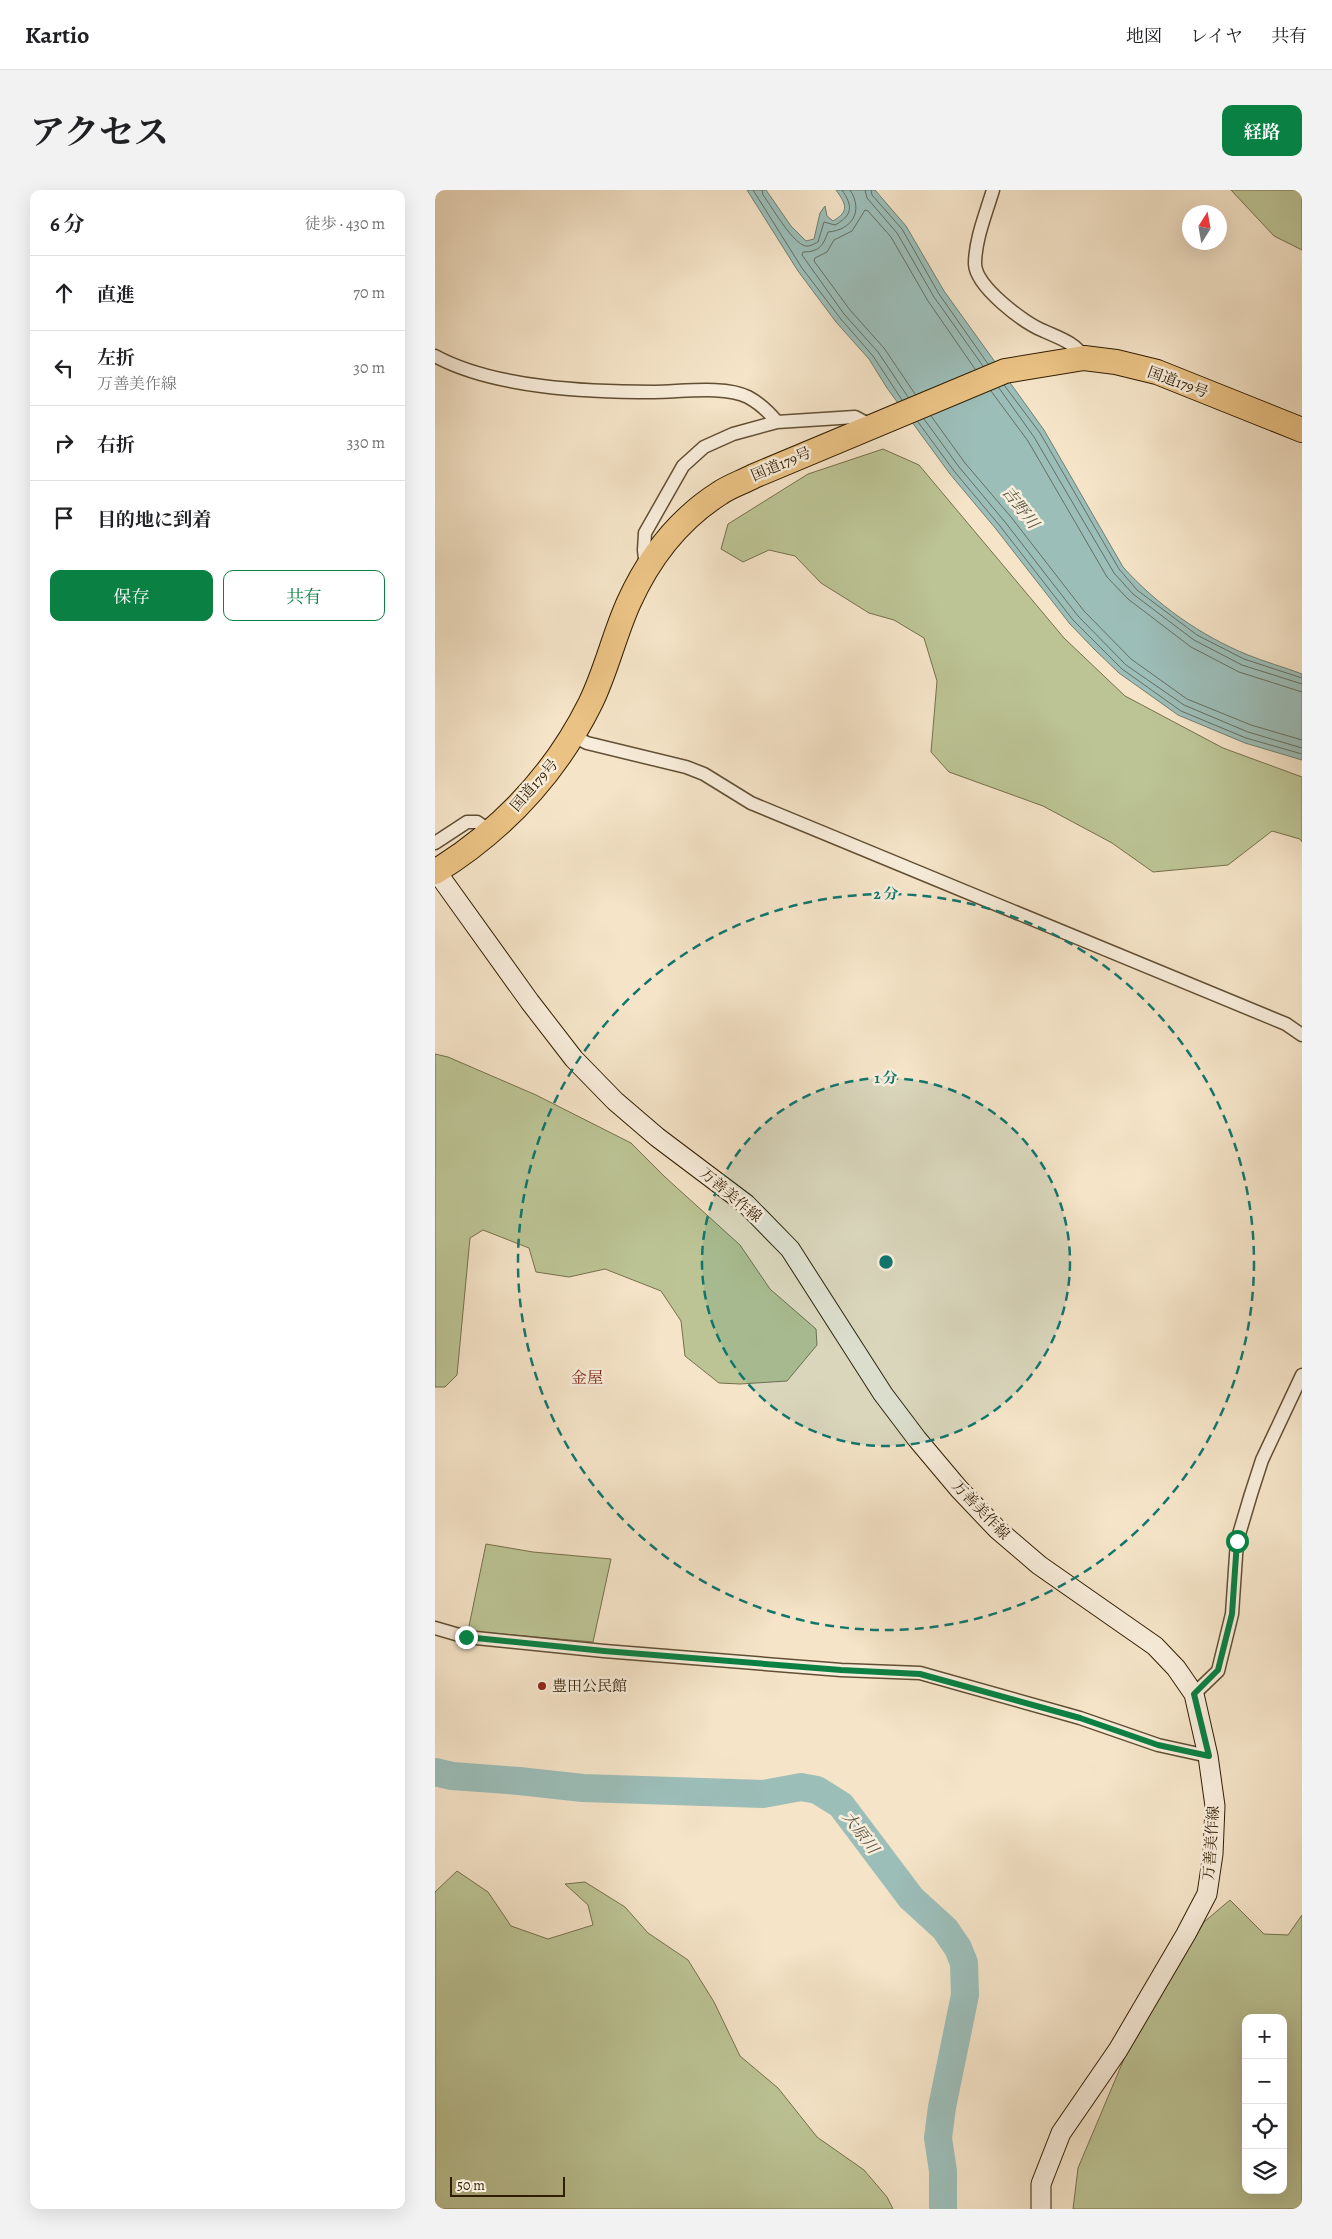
<!DOCTYPE html>
<html lang="ja">
<meta charset="utf-8">
<style>
:root{--surface:#fff;--page:#f2f2f2;--text:#202124;--muted:#757577;--line:#e0e0e0;--accent:#0b8043}
body{margin:0;font-family:Alegreya,"Noto Serif JP",serif;background:var(--page);color:var(--text)}
.controls{position:absolute;right:15px;bottom:15px;display:grid;overflow:hidden;border-radius:10px;box-shadow:0 5px 20px #0002}
.controls button{width:45px;height:45px;display:grid;place-items:center;padding:0;border:0;border-bottom:1px solid var(--line);background:var(--surface);color:var(--text);font:25px sans-serif}
.compass{position:absolute;left:747px;top:15px;width:45px;height:45px;border-radius:50%;background:var(--surface);box-shadow:0 5px 20px #0002;rotate:11deg}
.scale{position:absolute;left:15px;bottom:12px;width:115px;box-sizing:border-box;padding-left:5px;border:2px solid #311d01;border-top:0;font-size:14px;line-height:18px;white-space:nowrap;color:#311d01;-webkit-text-stroke:4px #f8eddb;paint-order:stroke}
.stop{position:absolute;width:15px;height:15px;margin:-11px;border:4px solid #0b8043;border-radius:50%;background:#fff}
.stop.end{background:#0b8043;border-color:#fff;box-shadow:0 1px 5px #0008}
.list{margin:0;padding:0;list-style:none}
h2{display:flex;justify-content:space-between;align-items:center;height:65px;margin:0;padding:0 20px;font-size:21px}
h2 small{font-size:16px;font-weight:400;color:var(--muted)}
.list li{display:grid;grid-template-columns:32px 1fr auto;gap:15px;align-items:center;box-sizing:border-box;height:75px;padding:0 20px;border-top:1px solid var(--line)}
.list b{display:block;font-size:19px;white-space:nowrap}
.list p{margin:0;font-size:16px;white-space:nowrap;color:var(--muted)}
.list em{font-size:16px;font-style:normal;color:var(--muted)}
.actions{display:flex;gap:10px;padding:15px 20px}
.actions a{flex:1;padding:11px 0;border:1px solid var(--accent);border-radius:10px;text-align:center;font-size:18px;color:var(--accent)}
.actions .main{background:var(--accent);color:#fff}
.icon{flex:none;width:28px;height:28px;fill:none;stroke:currentColor;stroke-width:2;stroke-linecap:round;stroke-linejoin:round}
.map{position:relative;flex:none;width:867px;height:2019px;overflow:hidden;border-radius:10px}
header{display:flex;align-items:center;gap:30px;box-sizing:border-box;height:70px;padding:0 25px;background:var(--surface);border-bottom:1px solid var(--line)}
header strong{font-size:24px}
nav{display:flex;gap:28px;margin-inline-start:auto;font-size:18px}
.intro{display:flex;align-items:center;justify-content:space-between;box-sizing:border-box;height:120px;padding:0 30px}
h1{margin:0;font-size:35px}
.button{padding:12px 22px;border-radius:10px;background:var(--accent);color:#fff;font-size:18px;font-weight:700}
main{display:flex;gap:30px;padding:0 30px}
aside{flex:1;background:var(--surface);border-radius:10px;box-shadow:0 5px 20px #0002}
.map>svg:first-child{display:block}
.green{fill:#bcc495;stroke:#76704b;fill-rule:evenodd}
.water{fill:#9cbeb9;stroke:#717e6f}
.lines{fill:none;stroke-linecap:round;stroke-linejoin:round}
.shore{stroke:#666e5d;stroke-width:1}
.river{stroke:#9cbeb9;stroke-width:28}
.street-casing{stroke:#624f33;stroke-width:15}
.secondary-casing{stroke:#311d01;stroke-width:21}
.highway-casing{stroke:#311d01;stroke-width:26}
.street{stroke:#f8eddb;stroke-width:12}
.secondary{stroke:#f8eddb;stroke-width:19}
.highway{stroke:#eac284;stroke-width:24}
.route{stroke:#0b8043;stroke-width:6}
.ring{fill:none;stroke:#0f766e;stroke-width:2.5;stroke-dasharray:9 6}
.poi-dot{fill:#8f2418;stroke:#f8eddb;stroke-width:2}
.labels{text-anchor:middle;stroke-width:5;stroke-linejoin:round;paint-order:stroke}
.street-label{font-size:15px;fill:#311d01;stroke:#f8eddb}
.poi-label{font-size:15px;fill:#311d01;stroke:#f8eddb;text-anchor:start}
.water-label{font-size:16px;font-style:italic;fill:#565541;stroke:#f8eddb}
.neighbourhood-label{font-size:16px;fill:#7a1f14;stroke:#f8eddb}
.centre{fill:#0f766e;stroke:#f8eddb;stroke-width:2.5}
.ring-label{font-size:15px;text-anchor:middle;font-weight:bold;fill:#0f766e;stroke:#f8eddb;stroke-width:5;stroke-linejoin:round;paint-order:stroke}
</style>
<header>
<strong>Kartio</strong>
<nav><a>地図</a><a>レイヤ</a><a>共有</a></nav>
</header>
<div class="intro"><h1>アクセス</h1><a class="button">経路</a></div>
<main>
<aside>
<h2>6 分<small>徒歩 · 430 m</small></h2>
<ul class="list">
<li><svg class="icon" aria-label="ahead" viewBox="0 0 24 24"><path d="M12 20V5M6 11l6-6 6 6"/></svg><div><b>直進</b></div><em>70 m</em></li>
<li><svg class="icon" aria-label="left" viewBox="0 0 24 24"><path d="M17 20v-9H6M10 6l-5 5 5 5"/></svg><div><b>左折</b><p>万善美作線</p></div><em>30 m</em></li>
<li><svg class="icon" aria-label="right" viewBox="0 0 24 24"><path d="M7 20v-9h11M14 6l5 5-5 5"/></svg><div><b>右折</b></div><em>330 m</em></li>
<li><svg class="icon" aria-label="arrive" viewBox="0 0 24 24"><path d="M6 21V4h12l-3 4 3 4H6"/></svg><div><b>目的地に到着</b></div></li>
</ul>
<div class="actions"><a class="main">保存</a><a>共有</a></div>
</aside>
<div class="map">
<svg width="867" height="2019" viewBox="0 0 867 2019">
<rect width="100%" height="100%" fill="#f5e4c8"/>
<filter id="stains"><feTurbulence type="fractalNoise" baseFrequency=".004" numOctaves="4"/><feColorMatrix values="0 0 0 0 .2 0 0 0 0 .09 0 0 0 0 .02 0 0 0 .5 -.17"/></filter>
<radialGradient id="worn" r=".72"><stop offset=".6" stop-color="#630" stop-opacity="0"/><stop offset="1" stop-color="#630" stop-opacity=".3"/></radialGradient>
<path class="green" d="M 796,0 L 867,0 L 867,60 L 839,46 Z
M 448,259 L 484,275 L 629,448 L 690,506 L 788,558 L 867,587 L 867,652 L 865,649 L 837,641 L 793,675 L 718,682 L 677,653 L 608,616 L 514,582 L 496,562 L 502,491 L 489,448 L 459,430 L 434,423 L 386,393 L 360,366 L 334,360 L 308,372 L 286,359 L 293,334 L 373,284 Z
M 0,864 L 13,867 L 101,905 L 196,953 L 230,987 L 305,1055 L 335,1099 L 381,1139 L 382,1155 L 352,1191 L 305,1194 L 284,1193 L 250,1166 L 246,1131 L 226,1101 L 170,1079 L 134,1087 L 101,1082 L 94,1058 L 48,1040 L 35,1048 L 22,1185 L 10,1197 L 0,1197 Z
M 51,1354 L 98,1362 L 176,1369 L 158,1452 L 33,1441 Z
M 22,1681 L 53,1702 L 76,1736 L 113,1749 L 158,1735 L 153,1715 L 130,1694 L 150,1692 L 190,1717 L 213,1743 L 253,1770 L 279,1812 L 305,1866 L 343,1898 L 382,1947 L 429,1980 L 452,2007 L 458,2019 L 0,2019 L 0,1702 Z
M 795,1710 L 829,1744 L 853,1745 L 867,1725 L 867,2019 L 638,2019 L 643,1978 L 689,1869 L 769,1732 ZM 811,1828 L 848,1828 L 848,2000 L 811,2000 Z"/>
<path class="water" d="M 312,0 L 331,0 L 356,36 L 371,51 L 379,49 L 385,23 L 390,16 L 392,26 L 398,31 C 415,21 411,14 401,0 L 440,0 L 471,36 L 509,101 L 609,240 L 688,377 C 721,414 766,446 813,465 C 830,472 849,477 867,484 L 867,570 L 810,553 L 743,525 L 684,483 L 659,459 L 635,434 L 561,339 L 515,284 L 452,198 L 434,169 L 401,132 L 363,81 Z"/>
<g class="lines">
<path class="shore" d="M 318,0 L 367,78 L 405,128 L 438,166 L 467,210
M 327,0 L 328,5 C 337,17 355,49 368,55 C 373,58 379,54 383,52 L 389,32 L 400,35 C 418,25 418,16 407,0
M 415,0 C 429,21 417,40 393,42 C 388,56 384,62 368,62 L 367,65 L 409,124 L 443,162 L 473,207
M 430,0 L 432,8 L 462,43 L 499,107 L 548,176
M 436,0 L 437,5 L 467,39 L 504,104 L 553,174
M 569,195 L 605,243 L 684,379 L 702,400 L 762,445 L 809,469 L 867,488
M 564,198 L 599,247 L 679,383 L 698,404 L 759,450 L 807,475 L 867,494
M 556,201 L 593,251 L 672,387 L 693,409 L 756,457 L 804,482 L 867,502
M 480,204 L 449,158 L 415,120 L 379,71 L 380,68 L 392,62 L 399,50 L 417,41 L 430,20 L 433,21 L 456,47 L 493,111 L 540,179
M 496,226 L 530,273 L 576,327 L 649,421 L 696,469 L 752,509 L 816,535 L 867,550
M 489,229 L 524,277 L 570,332 L 643,426 L 691,475 L 749,515 L 813,542 L 867,558
M 483,232 L 519,281 L 565,336 L 638,430 L 687,479 L 746,521 L 811,548 L 867,564"/>
<path class="river" d="M 0,1582 L 17,1586 L 84,1591 L 148,1598 L 328,1604 L 366,1597 L 382,1600 L 406,1615 L 476,1708 L 510,1739 L 523,1758 L 529,1773 L 530,1805 L 507,1917 L 503,1948 L 508,1981 L 508,2019"/>
<defs>
<path id="street" d="M 558,0 C 551,23 540,50 540,74 C 541,97 589,133 609,141 C 624,148 641,153 649,168
M 0,166 C 59,198 152,202 219,202 C 245,202 290,195 313,207 C 324,213 334,222 342,232
M 211,378 L 209,360 L 210,343 L 248,276 L 269,257 L 298,244 L 342,232 L 420,227 L 437,236
M 138,546 L 152,553 L 251,577 L 269,584 L 316,613 L 851,834 L 867,845
M 0,653 L 32,632 L 42,632 L 55,641
M 0,1438 L 31,1447 L 169,1461 L 406,1480 L 485,1483 L 645,1528 L 723,1555 L 773,1566
M 759,1504 L 783,1481 L 797,1424 L 802,1351 L 816,1304 L 827,1270 L 867,1185"/>
<path id="secondary" d="M 1,681 L 95,812 L 139,869 L 180,911 L 222,947 L 311,1014 L 355,1059 L 448,1204 L 482,1249 L 524,1299 L 562,1339 L 604,1375 L 720,1456 L 741,1478 L 759,1504 L 773,1566 L 780,1616 L 778,1664 L 772,1704 L 751,1744 L 683,1860 L 626,1943 L 606,1994 L 606,2019"/>
<path id="highway" d="M 0,682 C 66,641 120,584 155,514 C 171,482 179,445 194,412 C 214,368 244,329 285,303 C 295,296 308,292 319,286 L 570,181 L 649,168 L 681,172 L 722,182 L 867,240"/>
</defs>
<use href="#street" class="street-casing"/>
<use href="#secondary" class="secondary-casing"/>
<use href="#highway" class="highway-casing"/>
<use href="#street" class="street"/>
<use href="#secondary" class="secondary"/>
<use href="#highway" class="highway"/>
</g>
<g class="lines">
<path class="route" d="M 31,1447 L 169,1461 L 406,1480 L 485,1484 L 645,1528 L 723,1555 L 774,1566 L 759,1504 L 783,1480 L 797,1424 L 802,1351"/>
</g>
<circle cx="451" cy="1072" r="184" fill="#0f766e" fill-opacity=".12"/>
<g class="ring">
<circle cx="451" cy="1072" r="184"/>
<circle cx="451" cy="1072" r="368"/>
</g>
<circle class="poi-dot" cx="107" cy="1496" r="5"/>
<g class="labels">
<g class="street-label">
<text transform="translate(743 192) rotate(20)" y="5">国道179号</text>
<text transform="translate(346 274) rotate(-23)" y="5">国道179号</text>
<text transform="translate(99 595) rotate(-49)" y="5">国道179号</text>
<text transform="translate(296 1005) rotate(40)" y="5">万善美作線</text>
<text transform="translate(546 1320) rotate(46)" y="5">万善美作線</text>
<text transform="translate(776 1653) rotate(-86)" y="5">万善美作線</text>
</g>
<g class="poi-label">
<text x="117" y="1501">豊田公民館</text>
</g>
<g class="water-label">
<text transform="translate(586 317) rotate(52)" y="6">吉野川</text>
<text transform="translate(426 1642) rotate(53)" y="6">大原川</text>
</g>
<g class="neighbourhood-label">
<text x="152" y="1193">金屋</text>
</g>
</g>
<circle cx="451" cy="1072" r="8" class="centre"/>
<g class="ring-label">
<text x="451" y="709">2 分</text>
<text x="451" y="893">1 分</text>
</g>
<rect width="100%" height="100%" filter="url(#stains)"/>
<rect width="100%" height="100%" fill="url(#worn)"/>
</svg>
<div class="controls">
<button>+</button>
<button>−</button>
<button><svg class="icon" aria-label="locate" viewBox="0 0 24 24"><circle cx="12" cy="12" r="6"/><path d="M12 2v4M12 18v4M2 12h4M18 12h4"/></svg></button>
<button><svg class="icon" aria-label="layers" viewBox="0 0 24 24"><path d="M12 4l9 5-9 5-9-5zM3 14l9 5 9-5"/></svg></button>
</div>
<svg class="compass" viewBox="-18 -18 36 36"><path d="M0-13l5 13h-10z" fill="#e53935"/><path d="M0 13l5-13h-10z" fill="#757577"/></svg>
<div class="scale">50 m</div>
<div class="stop" style="left:802px;top:1351px"></div>
<div class="stop end" style="left:31px;top:1447px"></div>
</div>
</main>
